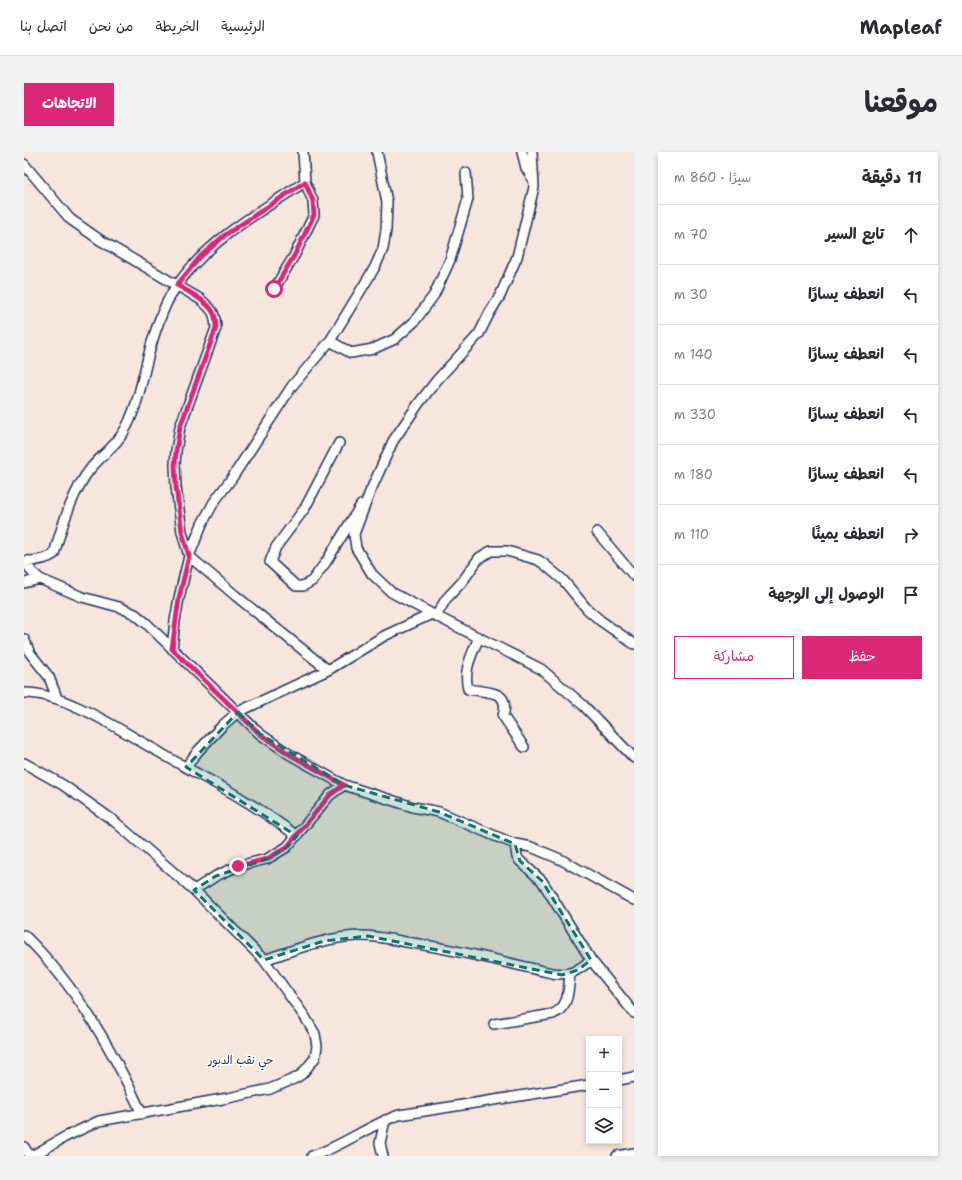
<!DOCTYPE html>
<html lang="ar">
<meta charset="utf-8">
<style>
:root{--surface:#fff;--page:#f2f2f3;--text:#2b2b33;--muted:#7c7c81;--line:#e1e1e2;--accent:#db2777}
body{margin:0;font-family:"Shantell Sans","Playpen Sans Arabic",sans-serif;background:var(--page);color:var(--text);direction:rtl}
.controls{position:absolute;right:12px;bottom:12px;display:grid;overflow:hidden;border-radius:0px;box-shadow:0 2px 6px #0003}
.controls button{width:36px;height:36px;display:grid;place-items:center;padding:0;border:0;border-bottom:1px solid var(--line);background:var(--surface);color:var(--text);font:20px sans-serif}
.stop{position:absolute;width:12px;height:12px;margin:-9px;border:3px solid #db2777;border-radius:50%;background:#fff}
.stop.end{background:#db2777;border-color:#fff;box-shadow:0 1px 4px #0008}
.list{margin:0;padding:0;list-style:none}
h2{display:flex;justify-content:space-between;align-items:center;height:52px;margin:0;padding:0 16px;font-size:17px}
h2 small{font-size:13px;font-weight:400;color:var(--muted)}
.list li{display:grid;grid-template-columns:26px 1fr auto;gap:12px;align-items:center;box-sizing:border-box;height:60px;padding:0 16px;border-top:1px solid var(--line)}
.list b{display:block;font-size:15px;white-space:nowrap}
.list em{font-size:13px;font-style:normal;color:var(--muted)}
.actions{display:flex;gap:8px;padding:12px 16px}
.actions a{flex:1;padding:9px 0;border:1px solid var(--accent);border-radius:0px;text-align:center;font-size:14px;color:var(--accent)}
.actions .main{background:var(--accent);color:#fff}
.icon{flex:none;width:22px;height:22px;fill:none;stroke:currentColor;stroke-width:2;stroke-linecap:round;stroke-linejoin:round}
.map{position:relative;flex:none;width:610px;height:1004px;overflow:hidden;direction:ltr;border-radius:0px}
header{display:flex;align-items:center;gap:24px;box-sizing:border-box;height:56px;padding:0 20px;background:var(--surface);border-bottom:1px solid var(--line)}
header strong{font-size:19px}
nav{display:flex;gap:22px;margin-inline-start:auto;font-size:14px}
.intro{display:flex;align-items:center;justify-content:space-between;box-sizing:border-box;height:96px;padding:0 24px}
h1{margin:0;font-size:28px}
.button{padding:10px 18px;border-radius:0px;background:var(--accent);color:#fff;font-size:14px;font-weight:700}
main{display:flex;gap:24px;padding:0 24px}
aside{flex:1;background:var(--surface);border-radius:0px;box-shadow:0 2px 6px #0003}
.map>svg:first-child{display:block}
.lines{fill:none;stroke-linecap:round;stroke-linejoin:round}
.minor-casing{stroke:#1b2f5e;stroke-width:12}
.minor{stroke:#fdfcf7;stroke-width:9}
.route{stroke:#db2777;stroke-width:5}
.marked{fill:#0f766e;fill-opacity:0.2;stroke:#0f766e;stroke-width:3;stroke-dasharray:8 5;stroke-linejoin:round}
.labels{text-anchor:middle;stroke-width:3.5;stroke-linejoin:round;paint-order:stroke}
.neighbourhood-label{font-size:11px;fill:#1b2f5e;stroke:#fdfcf7}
</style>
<header>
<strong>Mapleaf</strong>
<nav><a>الرئيسية</a><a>الخريطة</a><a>من نحن</a><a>اتصل بنا</a></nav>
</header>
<div class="intro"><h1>موقعنا</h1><a class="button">الاتجاهات</a></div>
<main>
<aside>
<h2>11 دقيقة<small>سيرًا · 860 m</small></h2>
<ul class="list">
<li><svg class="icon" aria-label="ahead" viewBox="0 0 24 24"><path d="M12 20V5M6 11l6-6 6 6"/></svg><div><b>تابع السير</b></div><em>70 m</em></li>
<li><svg class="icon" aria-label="left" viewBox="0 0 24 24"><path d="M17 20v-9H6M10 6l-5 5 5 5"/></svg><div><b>انعطف يسارًا</b></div><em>30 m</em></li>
<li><svg class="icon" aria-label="left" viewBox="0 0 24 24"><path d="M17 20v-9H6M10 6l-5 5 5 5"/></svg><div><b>انعطف يسارًا</b></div><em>140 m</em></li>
<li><svg class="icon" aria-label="left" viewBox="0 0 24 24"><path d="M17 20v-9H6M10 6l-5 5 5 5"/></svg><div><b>انعطف يسارًا</b></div><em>330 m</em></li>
<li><svg class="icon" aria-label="left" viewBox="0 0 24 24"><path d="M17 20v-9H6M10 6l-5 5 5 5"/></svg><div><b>انعطف يسارًا</b></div><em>180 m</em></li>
<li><svg class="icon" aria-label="right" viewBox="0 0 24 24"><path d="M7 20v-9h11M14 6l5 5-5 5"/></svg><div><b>انعطف يمينًا</b></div><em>110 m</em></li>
<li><svg class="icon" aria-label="arrive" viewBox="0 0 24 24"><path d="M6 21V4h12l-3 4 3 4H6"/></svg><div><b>الوصول إلى الوجهة</b></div></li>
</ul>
<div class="actions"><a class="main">حفظ</a><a>مشاركة</a></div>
</aside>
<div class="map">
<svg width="610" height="1004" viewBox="0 0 610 1004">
<rect width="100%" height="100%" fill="#f7e6dd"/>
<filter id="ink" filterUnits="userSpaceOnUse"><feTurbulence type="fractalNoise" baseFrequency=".025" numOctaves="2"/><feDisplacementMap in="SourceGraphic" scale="8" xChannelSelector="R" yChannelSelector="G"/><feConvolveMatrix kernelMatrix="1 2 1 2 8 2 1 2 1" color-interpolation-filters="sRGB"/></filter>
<g filter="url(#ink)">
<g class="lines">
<defs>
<path id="minor" d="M 279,0 L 281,30 C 235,60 186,87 154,132 C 144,145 135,168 130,184 C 120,214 117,246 103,274 C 95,291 79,302 67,316 C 49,338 38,374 30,402 C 22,408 11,409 1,409 L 8,420 L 16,427 L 58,445 L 95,455 L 111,462 L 122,471 L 236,582 L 265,602 L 320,633 L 389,655 L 415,660 L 471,684 L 491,692 L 507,695 L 536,707 L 610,748
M 498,0 L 502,16 L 509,27
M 508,0 L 510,35 L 493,105 L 476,144 L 465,162 L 455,182 L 413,228 L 395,251 L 369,289 L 346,340 L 330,382 L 332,396 L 348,422 L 367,440 L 408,462 L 517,517 L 559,553 L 610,606
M 0,12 L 46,67 L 76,88 L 176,147 C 188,158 191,159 192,176 L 156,275 L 152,299 L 151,313 L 152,335 L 158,380 L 165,404 L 212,444 L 304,518
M 250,137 L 270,104 L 290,63 L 289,49 L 281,30
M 306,189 L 327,201 L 349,197 L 371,187 L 390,170 L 410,143 L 426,108 L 444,47 L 442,21
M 315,291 L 281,356 L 252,395 L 246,410 L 272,434 L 279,434 L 288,429 L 302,410 L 337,353
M 573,380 L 610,424
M 0,431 L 16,427
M 412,464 L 422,447 L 438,430 L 455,406 L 467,399 L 483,399 L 514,408 L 520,412 L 539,428 L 563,457 L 577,469 L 610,492
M 455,485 C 448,503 439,517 444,537 C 463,541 487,537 479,564 L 500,595
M 0,487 L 6,501 L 25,525 L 33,546
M 148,497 L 151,469 L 155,446 L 165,404 L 178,372 L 190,350 L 208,326 L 268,234 L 306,189 L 351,115 L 359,97 L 362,78 L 363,50 L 353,0
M 0,541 C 41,540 99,580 135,600 C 161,616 189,629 215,645 C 235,657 254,670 273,684
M 0,611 L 39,633 L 90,669 L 170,738 L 240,808 L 281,865 L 291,882 L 293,894 L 291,906 L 278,922 L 272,926 L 246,937 L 204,946 L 75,969 L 41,985 L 8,1004
M 162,615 L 175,598 L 199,573 L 214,560 L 304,518 L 360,484 L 408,462
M 170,738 L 192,724 L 214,714 L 243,707 L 263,695 L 306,643 L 320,633
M 0,783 C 51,832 89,898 118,962
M 240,808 C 270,798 302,785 334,784 C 350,783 366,787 382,790 C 431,797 480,810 528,821 C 547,824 553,819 567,808 L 518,729 L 496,709 L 493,705 L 491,692
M 567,808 L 610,861
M 470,872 L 529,862 C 546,855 544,837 546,822
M 595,928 L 610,925
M 0,995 L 6,1004
M 288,1004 C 319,994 345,973 375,963 L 565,933
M 359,1004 L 356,991 L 361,968
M 593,1004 L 610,1001"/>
</defs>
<use href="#minor" class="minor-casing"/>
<use href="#minor" class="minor"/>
</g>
</g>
<g class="lines" filter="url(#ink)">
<path class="route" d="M 214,714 L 243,707 L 263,695 L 306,643 L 320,633 L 265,602 L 236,582 L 148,497 L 155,446 L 165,404 L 158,380 L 152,335 L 151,313 L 152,299 L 156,275 L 192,176 C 192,170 192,165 189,160 C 183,149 163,139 153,133 L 176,105 L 201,83 L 281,30 L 289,49 L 290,63 L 270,104 L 250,137"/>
</g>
<path class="marked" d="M 214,560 L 236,582 L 320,633 L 415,660 L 491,692 L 496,709 L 518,729 L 567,808 L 554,818 L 538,823 L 344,784 L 300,789 L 240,808 L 170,738 L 192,724 L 243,707 L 263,695 L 273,684 L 162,615 Z"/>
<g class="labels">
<g class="neighbourhood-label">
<text x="217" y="912">حي نقب الدبور</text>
</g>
</g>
</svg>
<div class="controls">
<button>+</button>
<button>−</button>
<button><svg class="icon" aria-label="layers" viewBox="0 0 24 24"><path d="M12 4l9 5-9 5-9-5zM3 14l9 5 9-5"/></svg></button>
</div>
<div class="stop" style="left:250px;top:137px"></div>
<div class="stop end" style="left:214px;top:714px"></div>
</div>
</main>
